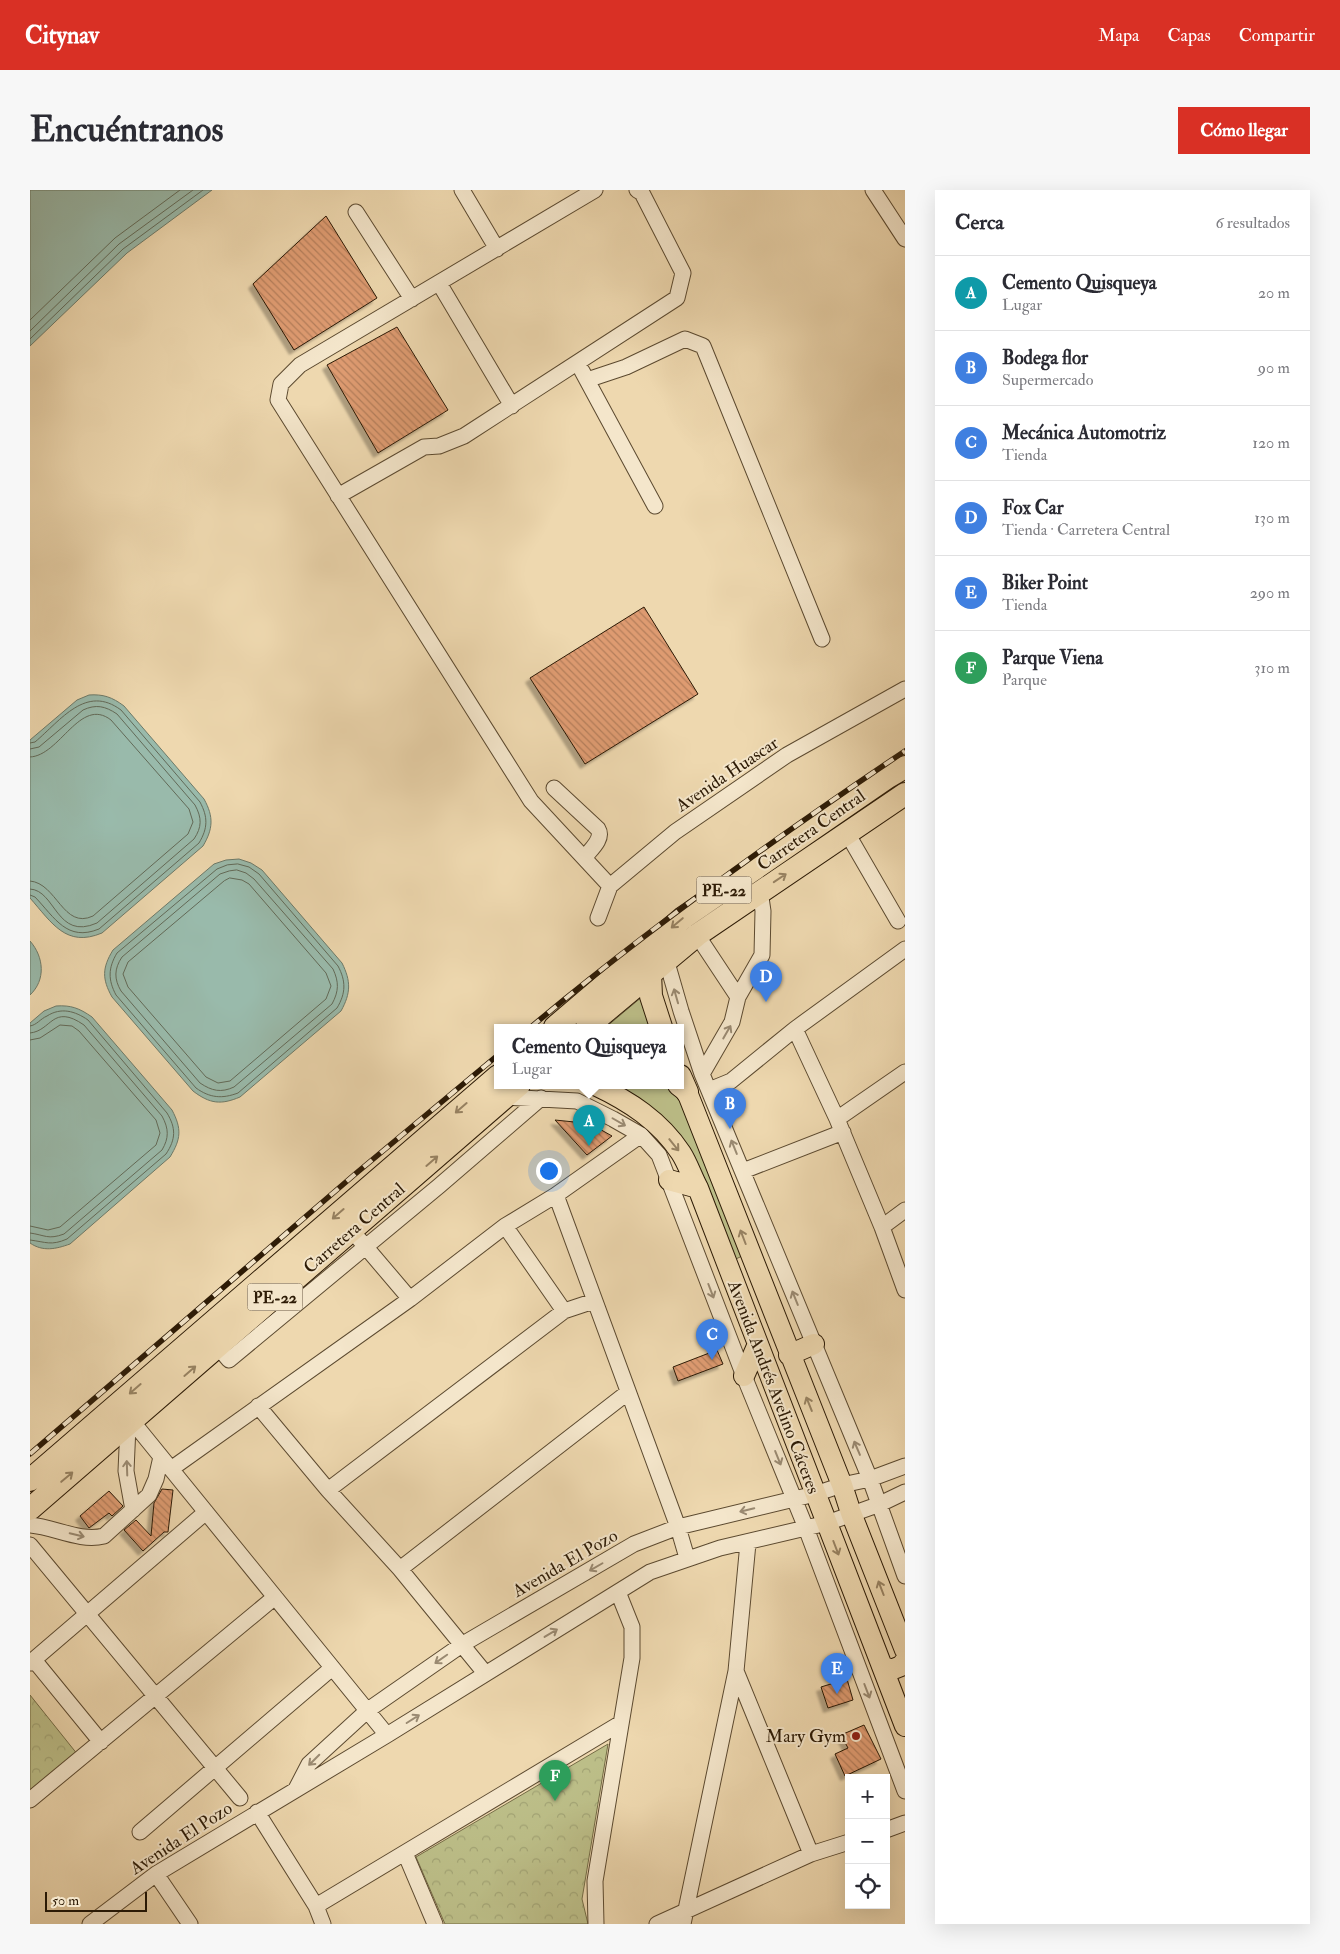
<!DOCTYPE html>
<html lang="es">
<meta charset="utf-8">
<style>
:root{--surface:#fff;--page:#f7f7f7;--text:#2b2b33;--muted:#7c7c81;--line:#e1e1e2;--accent:#d93025}
body{margin:0;font-family:"IM FELL Double Pica",serif;background:var(--page);color:var(--text)}
.controls{position:absolute;right:15px;bottom:15px;display:grid;overflow:hidden;border-radius:0px;box-shadow:0 5px 20px #0002}
.controls button{width:45px;height:45px;display:grid;place-items:center;padding:0;border:0;border-bottom:1px solid var(--line);background:var(--surface);color:var(--text);font:25px sans-serif}
.scale{position:absolute;left:15px;bottom:12px;width:102px;box-sizing:border-box;padding-left:5px;border:2px solid #2c1a05;border-top:0;font-size:14px;line-height:18px;white-space:nowrap;color:#2c1a05;-webkit-text-stroke:4px #f4e6cb;paint-order:stroke}
.you{position:absolute;left:518px;top:980px;width:18px;height:18px;margin:-12px;border:4px solid #fff;border-radius:50%;background:#1a73e8;box-shadow:0 0 0 8px #1a73e833}
.badge{display:grid;place-items:center;width:32px;height:32px;border-radius:50%;background:var(--accent);color:#fff;font-size:16px;font-weight:700}
.pin{position:absolute;translate:-50% -41px;filter:drop-shadow(0 1px 2px #0008)}
.pin::after{content:'';position:absolute;top:26px;width:18px;height:15px;background:inherit;clip-path:polygon(0 0,100% 0,50% 100%)}
.popup{position:absolute;left:464px;top:834px;width:190px;height:65px;box-sizing:border-box;display:grid;place-content:center;border-radius:0px;background:var(--surface);filter:drop-shadow(0 1px 4px #0005);font-size:16px;white-space:nowrap;color:var(--muted)}
.popup b{font-size:19px;color:var(--text)}
.popup::after{content:'';position:absolute;left:50%;top:100%;margin-left:-10px;border:10px solid transparent;border-top-color:var(--surface)}
.list{margin:0;padding:0;list-style:none}
h2{display:flex;justify-content:space-between;align-items:center;height:65px;margin:0;padding:0 20px;font-size:21px}
h2 small{font-size:16px;font-weight:400;color:var(--muted)}
.list li{display:grid;grid-template-columns:32px 1fr auto;gap:15px;align-items:center;box-sizing:border-box;height:75px;padding:0 20px;border-top:1px solid var(--line)}
.list b{display:block;font-size:19px;white-space:nowrap}
.list p{margin:0;font-size:16px;white-space:nowrap;color:var(--muted)}
.list em{font-size:16px;font-style:normal;color:var(--muted)}
.icon{flex:none;width:28px;height:28px;fill:none;stroke:currentColor;stroke-width:2;stroke-linecap:round;stroke-linejoin:round}
.map{position:relative;flex:none;width:875px;height:1734px;overflow:hidden;border-radius:0px}
header{display:flex;align-items:center;gap:30px;box-sizing:border-box;height:70px;padding:0 25px;background:var(--accent);color:#fff}
header strong{font-size:24px}
nav{display:flex;gap:28px;margin-inline-start:auto;font-size:18px}
.intro{display:flex;align-items:center;justify-content:space-between;box-sizing:border-box;height:120px;padding:0 30px}
h1{margin:0;font-size:35px}
.button{padding:12px 22px;border-radius:0px;background:var(--accent);color:#fff;font-size:18px;font-weight:700}
main{display:flex;gap:30px;padding:0 30px}
aside{flex:1;background:var(--surface);border-radius:0px;box-shadow:0 5px 20px #0002}
.map>svg:first-child{display:block}
.grass{fill:#bcbe88;stroke:#746c46}
.park{fill:url(#park-crowns);stroke:#746c46}
.water{fill:#99baab;stroke:#6d7a69}
.lines{fill:none;stroke-linecap:round;stroke-linejoin:round}
.shore{stroke:#626a58;stroke-width:1}
.building{fill:url(#building-back-hatch);stroke:#2c1a05;filter:url(#shadow)}
.minor-casing{stroke:#5c4a30;stroke-width:17}
.major-casing{stroke:#2c1a05;stroke-width:22}
.highway-casing{stroke:#2c1a05;stroke-width:24}
.minor{stroke:#f4e6cb;stroke-width:15}
.major{stroke:#eed8af;stroke-width:20}
.highway{stroke:#eed8af;stroke-width:22}
.rail-casing{stroke:#2c1a05;stroke-width:5.5}
.rail{stroke:#f4e6cb;stroke-width:4;stroke-dasharray:11;stroke-linecap:butt}
.oneway{stroke:#978262}
.oneway2{stroke:#9a8a72}
.poi-dot{fill:#8f2418;stroke:#f4e6cb;stroke-width:2}
.labels{text-anchor:middle;stroke-width:4;stroke-linejoin:round;paint-order:stroke}
.shield{fill:#f4e6cb;stroke:#685740;stroke-width:1}
.shield-label{font-size:16px;font-weight:bold;fill:#2c1a05}
.street-label{font-size:18px;fill:#2c1a05;stroke:#f4e6cb}
.poi-label{font-size:18px;fill:#2c1a05;stroke:#f4e6cb;text-anchor:end}
</style>
<header>
<strong>Citynav</strong>
<nav><a>Mapa</a><a>Capas</a><a>Compartir</a></nav>
</header>
<div class="intro"><h1>Encuéntranos</h1><a class="button">Cómo llegar</a></div>
<main>
<div class="map">
<svg width="875" height="1734" viewBox="0 0 875 1734">
<defs>
<pattern id="park-crowns" width="20" height="18" patternUnits="userSpaceOnUse" patternTransform="scale(1.25)"><rect width="20" height="18" fill="#bcbe88"/><path d="M2 6a3 3 0 1 1 6 0M12 15a3 3 0 1 1 6 0" fill="none" stroke="#a2a374"/></pattern>
<pattern id="building-back-hatch" width="6" height="6" patternUnits="userSpaceOnUse" patternTransform="scale(1.25)"><rect width="6" height="6" fill="#de9b71"/><path d="M-1 5l2 2M0 0l6 6M5-1l2 2" fill="none" stroke="#b47e5b"/></pattern>
<filter id="shadow"><feDropShadow dx="-4.5" dy="4.5" stdDeviation="1" flood-color="#0004"/></filter>
</defs>
<rect width="100%" height="100%" fill="#eed8af"/>
<filter id="stains"><feTurbulence type="fractalNoise" baseFrequency=".004" numOctaves="4"/><feColorMatrix values="0 0 0 0 .2 0 0 0 0 .09 0 0 0 0 .02 0 0 0 .5 -.17"/></filter>
<radialGradient id="worn" r=".72"><stop offset=".6" stop-color="#630" stop-opacity="0"/><stop offset="1" stop-color="#630" stop-opacity=".3"/></radialGradient>
<path class="grass" d="M 613,806 L 623,837 L 576,837 Z
M 580,895 L 640,895 L 654,913 L 712,1066 L 704,1070 L 659,966 Z"/>
<path class="park" d="M 0,1505 L 48,1565 L 0,1604 Z
M 578,1554 L 552,1709 L 558,1734 L 415,1734 L 386,1667 Z"/>
<path class="water" d="M 0,0 L 182,0 L 97,63 L 0,156 Z
M 59,505 C 73,504 82,507 94,516 L 174,609 C 184,627 183,639 173,656 L 72,743 C 36,758 22,733 0,708 L 0,550 L 47,510 Z
M 209,669 L 221,673 L 232,680 L 312,773 C 321,791 321,803 311,821 L 210,907 C 191,915 180,914 163,901 L 82,807 C 72,789 72,778 83,760 L 184,674 L 196,670 Z
M 0,751 C 14,767 16,790 0,805 Z
M 26,816 C 41,815 49,818 62,827 L 142,920 C 152,939 151,949 140,967 L 40,1054 C 26,1059 13,1062 0,1053 L 0,833 L 14,821 Z"/>
<g class="lines">
<path class="shore" d="M 0,130 L 85,48 L 150,0
M 0,141 L 89,54 L 163,0
M 0,149 L 93,59 L 173,0
M 0,553 L 5,552 C 31,530 56,494 91,520 L 170,612 C 178,627 178,638 169,653 L 69,739 C 37,752 25,728 5,707 L 0,705
M 0,559 L 9,557 L 53,520 C 66,514 75,516 87,524 L 165,615 C 172,628 172,637 164,649 L 67,733 C 26,751 26,700 0,699
M 0,567 C 30,566 50,506 81,530 L 159,619 L 163,632 L 158,644 L 63,726 C 33,740 27,693 0,691
M 208,674 L 219,677 L 229,684 L 308,776 C 316,791 316,803 307,818 L 208,903 C 192,909 180,908 166,898 L 86,805 C 78,790 78,778 87,763 L 187,679 L 197,675 Z
M 207,680 L 216,683 L 224,689 L 303,779 C 309,792 309,801 302,814 L 204,897 C 191,903 182,901 170,893 L 91,801 C 84,789 84,779 92,767 L 190,684 L 199,681 Z
M 200,688 L 212,690 L 219,694 L 296,783 L 301,796 L 296,809 L 200,891 L 188,893 L 176,887 L 98,797 L 93,784 L 98,772 L 194,691 Z
M 0,836 C 7,835 10,829 17,826 C 31,817 45,821 58,830 L 137,923 C 146,938 146,949 136,964 L 37,1049 C 21,1056 16,1052 0,1050
M 0,843 C 22,841 22,813 54,835 L 132,926 C 139,939 139,948 132,960 L 34,1044 C 18,1050 15,1045 0,1043
M 0,850 L 10,848 L 30,835 L 42,836 L 49,841 L 126,930 L 130,943 L 126,955 L 30,1037 L 18,1040 L 0,1036"/>
</g>
<path class="building" d="M 296,26 L 347,108 L 264,160 L 223,94 Z
M 367,137 L 418,220 L 348,263 L 297,175 Z
M 614,417 L 668,504 L 555,574 L 500,488 Z
M 525,930 L 554,933 L 566,937 L 582,946 L 557,965 Z
M 687,1160 L 693,1174 L 648,1191 L 643,1177 Z
M 132,1299 L 143,1300 L 138,1342 L 134,1342 L 113,1361 L 94,1340 L 106,1330 L 121,1346 L 124,1313 Z
M 79,1301 L 93,1316 L 82,1326 L 79,1323 L 59,1338 L 50,1326 Z
M 817,1489 L 823,1510 L 798,1518 L 791,1497 Z
M 834,1535 L 851,1569 L 815,1586 L 805,1564 L 818,1558 L 811,1545 Z"/>
<g class="lines">
<defs>
<path id="minor" d="M 432,0 L 467,59
M 565,0 L 270,175 L 251,194 L 248,210 L 501,611 L 580,696
M 843,0 L 875,49
M 326,22 L 382,109
M 409,93 L 482,216
M 552,181 L 625,316
M 557,190 L 596,177 L 655,149 L 673,156 L 792,449
M 308,306 L 394,257 L 409,256 L 434,246 L 647,108 L 653,83 L 612,3 L 607,0
M 524,598 L 568,639 C 574,649 560,660 554,668
M 817,643 L 868,731
M 568,728 L 580,696 L 645,642 L 757,565 L 875,499
M 667,745 L 708,807
M 636,769 L 651,821 L 672,884 L 840,1289 L 875,1386
M 765,839 L 807,929 L 852,1037 L 875,1100
M 672,884 L 702,832 L 708,807 L 732,765 L 733,721 L 730,701
M 679,900 L 701,891 L 765,839 L 875,759
M 475,907 L 547,911 L 583,929 L 611,945 L 629,965 L 714,1186 L 776,1338 L 875,1601
M 807,929 L 875,882
M 713,981 L 813,942
M 526,1005 L 648,1337 L 657,1368
M 475,1036 L 534,1121
M 852,1037 L 875,1020
M 329,1049 L 380,1109
M 188,1157 L 199,1170 L 409,996 L 511,908
M 228,1216 L 298,1300 L 370,1379 L 455,1483
M 102,1231 L 357,1545
M 98,1236 L 96,1281 L 103,1320
M 141,1279 L 380,1109 L 475,1036 L 526,1005 L 611,945
M 298,1300 L 534,1121 L 564,1111
M 0,1335 C 25,1337 49,1352 74,1346 L 119,1305 L 126,1289 L 131,1267
M 0,1355 L 210,1608
M 370,1379 L 597,1203
M 4,1470 L 71,1552
M 0,1473 L 176,1322
M 706,1481 L 781,1664
M 266,1599 L 279,1574 L 338,1520 L 433,1454 L 604,1354 L 648,1337 L 785,1304 L 812,1295 L 840,1289 L 875,1276
M 0,1610 L 245,1407
M 227,1622 L 286,1716 L 293,1734
M 856,1640 L 875,1633
M 110,1642 L 302,1478
M 375,1663 L 405,1734
M 126,1684 L 160,1734
M 286,1716 L 591,1533
M 60,1734 L 126,1684 L 357,1545 L 620,1382 L 690,1358 L 797,1333 L 850,1314 L 875,1302
M 566,1734 L 565,1691 L 602,1468 L 602,1437 L 588,1402
M 627,1734 L 781,1664 L 819,1652
M 653,1734 L 706,1481 L 718,1353"/>
<path id="major" d="M 565,895 C 599,911 630,931 651,963 C 658,974 662,987 668,998 L 875,1536
M 648,895 L 657,902 L 812,1295 L 821,1323 L 875,1460
M 639,990 L 668,998
M 759,1165 L 784,1154
M 714,1186 L 728,1154
M 852,1476 L 861,1480 L 871,1476 L 875,1471"/>
<path id="highway" d="M 620,783 L 621,806 L 631,837
M 525,837 L 653,728 L 858,587 L 875,577
M 557,837 L 667,745 L 875,604
M 650,886 L 657,902
M 0,1290 L 468,886
M 0,1319 L 489,895"/>
</defs>
<use href="#minor" class="minor-casing"/>
<use href="#major" class="major-casing"/>
<use href="#highway" class="highway-casing"/>
<use href="#minor" class="minor"/>
<use href="#major" class="major"/>
<use href="#highway" class="highway"/>
<defs>
<path id="rail" d="M 501,837 C 619,738 747,647 875,561
M 0,1264 L 324,985 L 468,865"/>
</defs>
<use href="#rail" class="rail-casing"/>
<use href="#rail" class="rail"/>
</g>
<defs><path id="oneway-shaft" d="M-6 0H5M1.5-3L5.5 0L1.5 3" fill="none" stroke-width="1.6" stroke-linecap="round" stroke-linejoin="round" transform="scale(1.25)"/></defs>
<g class="oneway">
<use href="#oneway-shaft" transform="translate(750 688) rotate(-34)"/>
<use href="#oneway-shaft" transform="translate(647 733) rotate(140)"/>
<use href="#oneway-shaft" transform="translate(431 918) rotate(139)"/>
<use href="#oneway-shaft" transform="translate(644 955) rotate(51)"/>
<use href="#oneway-shaft" transform="translate(402 971) rotate(-41)"/>
<use href="#oneway-shaft" transform="translate(308 1024) rotate(139)"/>
<use href="#oneway-shaft" transform="translate(713 1047) rotate(-111)"/>
<use href="#oneway-shaft" transform="translate(160 1181) rotate(-41)"/>
<use href="#oneway-shaft" transform="translate(105 1199) rotate(139)"/>
<use href="#oneway-shaft" transform="translate(779 1214) rotate(-112)"/>
<use href="#oneway-shaft" transform="translate(37 1287) rotate(-40)"/>
<use href="#oneway-shaft" transform="translate(806 1358) rotate(69)"/>
<use href="#oneway-shaft" transform="translate(851 1398) rotate(-111)"/>
</g>
<g class="oneway2">
<use href="#oneway-shaft" transform="translate(646 806) rotate(-106)"/>
<use href="#oneway-shaft" transform="translate(697 842) rotate(-60)"/>
<use href="#oneway-shaft" transform="translate(589 932) rotate(30)"/>
<use href="#oneway-shaft" transform="translate(704 957) rotate(-112)"/>
<use href="#oneway-shaft" transform="translate(681 1101) rotate(69)"/>
<use href="#oneway-shaft" transform="translate(765 1108) rotate(-112)"/>
<use href="#oneway-shaft" transform="translate(827 1258) rotate(-113)"/>
<use href="#oneway-shaft" transform="translate(748 1268) rotate(68)"/>
<use href="#oneway-shaft" transform="translate(97 1278) rotate(-92)"/>
<use href="#oneway-shaft" transform="translate(717 1320) rotate(166)"/>
<use href="#oneway-shaft" transform="translate(47 1345) rotate(13)"/>
<use href="#oneway-shaft" transform="translate(566 1377) rotate(150)"/>
<use href="#oneway-shaft" transform="translate(521 1443) rotate(-31)"/>
<use href="#oneway-shaft" transform="translate(411 1469) rotate(145)"/>
<use href="#oneway-shaft" transform="translate(837 1501) rotate(69)"/>
<use href="#oneway-shaft" transform="translate(383 1529) rotate(-32)"/>
<use href="#oneway-shaft" transform="translate(284 1570) rotate(135)"/>
</g>
<circle class="poi-dot" cx="826" cy="1546" r="5"/>
<g class="labels">
<g class="shield">
<rect x="666.5" y="686.5" width="55" height="27" rx="4"/>
<rect x="217.5" y="1093.5" width="55" height="27" rx="4"/>
</g>
<g class="shield-label">
<text x="694" y="706">PE-22</text>
<text x="245" y="1113">PE-22</text>
</g>
<g class="street-label">
<text transform="translate(697 584) rotate(-34)" y="6">Avenida Huascar</text>
<text transform="translate(781 640) rotate(-35)" y="6">Carretera Central</text>
<text transform="translate(324 1038) rotate(-41)" y="6">Carretera Central</text>
<text transform="translate(744 1197) rotate(69)" y="6">Avenida Andrés Avelino Cáceres</text>
<text transform="translate(535 1373) rotate(-30)" y="6">Avenida El Pozo</text>
<text transform="translate(151 1648) rotate(-33)" y="6">Avenida El Pozo</text>
</g>
<g class="poi-label">
<text x="816" y="1552">Mary Gym</text>
</g>
</g>
<rect width="100%" height="100%" filter="url(#stains)"/>
<rect width="100%" height="100%" fill="url(#worn)"/>
</svg>
<div class="controls">
<button>+</button>
<button>−</button>
<button><svg class="icon" aria-label="locate" viewBox="0 0 24 24"><circle cx="12" cy="12" r="6"/><path d="M12 2v4M12 18v4M2 12h4M18 12h4"/></svg></button>
</div>
<div class="scale">50 m</div>
<div class="you"></div>
<div class="pin badge" style="left:559px;top:956px;background:#0f9aa8">A</div>
<div class="popup"><b>Cemento Quisqueya</b>Lugar</div>
<div class="pin badge" style="left:700px;top:939px;background:#3f7fe0">B</div>
<div class="pin badge" style="left:682px;top:1170px;background:#3f7fe0">C</div>
<div class="pin badge" style="left:736px;top:812px;background:#3f7fe0">D</div>
<div class="pin badge" style="left:807px;top:1504px;background:#3f7fe0">E</div>
<div class="pin badge" style="left:525px;top:1611px;background:#2e9e5b">F</div>
</div>
<aside>
<h2>Cerca<small>6 resultados</small></h2>
<ul class="list">
<li><span class="badge" style="background:#0f9aa8">A</span><div><b>Cemento Quisqueya</b><p>Lugar</p></div><em>20 m</em></li>
<li><span class="badge" style="background:#3f7fe0">B</span><div><b>Bodega flor</b><p>Supermercado</p></div><em>90 m</em></li>
<li><span class="badge" style="background:#3f7fe0">C</span><div><b>Mecánica Automotriz</b><p>Tienda</p></div><em>120 m</em></li>
<li><span class="badge" style="background:#3f7fe0">D</span><div><b>Fox Car</b><p>Tienda · Carretera Central</p></div><em>130 m</em></li>
<li><span class="badge" style="background:#3f7fe0">E</span><div><b>Biker Point</b><p>Tienda</p></div><em>290 m</em></li>
<li><span class="badge" style="background:#2e9e5b">F</span><div><b>Parque Viena</b><p>Parque</p></div><em>310 m</em></li>
</ul>
</aside>
</main>
